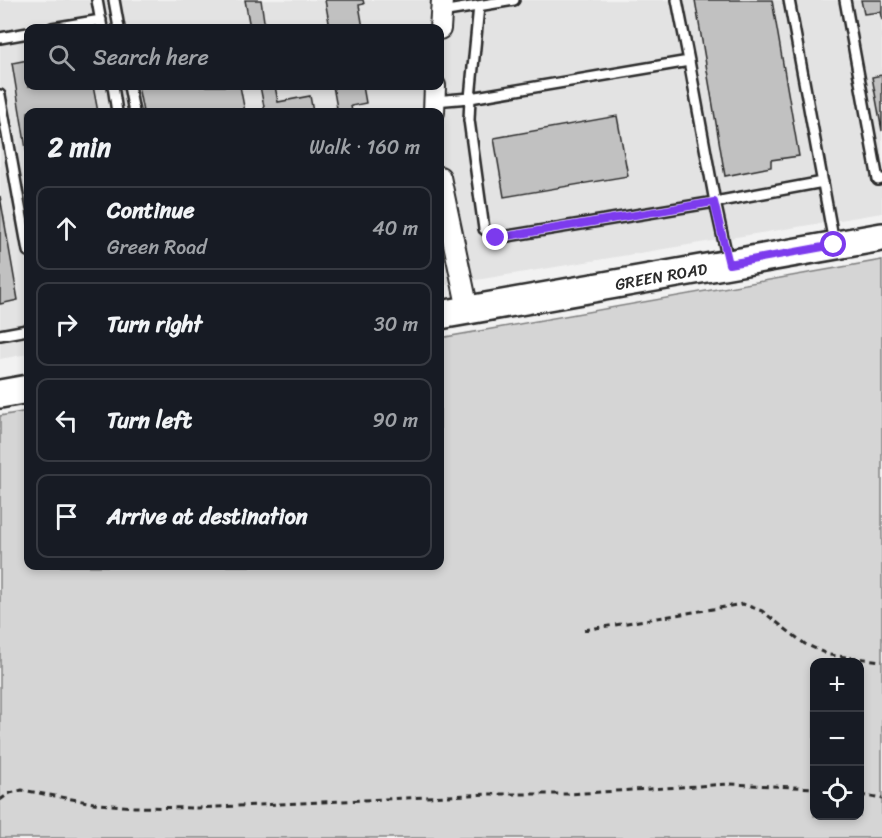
<!DOCTYPE html>
<meta charset="utf-8">
<style>
:root{--surface:#171b24;--page:#20242c;--text:#f1f3f6;--muted:#9ea1a6;--line:#363941}
body{margin:0;font-family:Sriracha,sans-serif;background:var(--page);color:var(--text)}
.controls{position:absolute;right:18px;bottom:18px;display:grid;overflow:hidden;border-radius:12px;box-shadow:0 3px 9px #0003}
.controls button{width:54px;height:54px;display:grid;place-items:center;padding:0;border:0;border-bottom:2px solid var(--line);background:var(--surface);color:var(--text);font:30px sans-serif}
.stop{position:absolute;width:18px;height:18px;margin:-14px;border:4px solid #7c3aed;border-radius:50%;background:#fff}
.stop.end{background:#7c3aed;border-color:#fff;box-shadow:0 2px 6px #0008}
.list{margin:0;padding:0;list-style:none}
h2{display:flex;justify-content:space-between;align-items:center;height:78px;margin:0;padding:0 24px;font-size:26px}
h2 small{font-size:20px;font-weight:400;color:var(--muted)}
.list li{display:grid;grid-template-columns:39px 1fr auto;gap:18px;align-items:center;box-sizing:border-box;height:84px;margin:0 12px 12px;padding:0 12px;border:2px solid var(--line);border-radius:12px}
.list b{display:block;font-size:22px;white-space:nowrap}
.list p{margin:0;font-size:20px;white-space:nowrap;color:var(--muted)}
.list em{font-size:20px;font-style:normal;color:var(--muted)}
.icon{flex:none;width:33px;height:33px;fill:none;stroke:currentColor;stroke-width:2;stroke-linecap:round;stroke-linejoin:round}
.map{position:relative;flex:none;width:882px;height:838px;overflow:hidden}
.search{position:absolute;background:var(--surface);box-shadow:0 3px 9px #0003;left:24px;top:24px;width:420px;height:66px;display:flex;align-items:center;gap:15px;box-sizing:border-box;padding:0 21px;border-radius:12px;color:var(--muted);font-size:22px}
.panel{position:absolute;background:var(--surface);box-shadow:0 3px 9px #0003;left:24px;top:108px;width:420px;height:462px;border-radius:12px}
.map>svg:first-child{display:block}
.built{fill:#e3e3e3;fill-rule:evenodd}
.green{fill:#d5d5d5;stroke:#808080;stroke-width:1.5;fill-rule:evenodd}
.building{fill:#c1c1c1;stroke:#2b2b2b;stroke-width:1.5}
.lines{fill:none;stroke-linecap:round;stroke-linejoin:round}
.service-casing{stroke:#2b2b2b;stroke-width:14}
.minor-casing{stroke:#2b2b2b;stroke-width:24}
.secondary-casing{stroke:#2b2b2b;stroke-width:32}
.path{stroke:#2b2b2b;stroke-width:3;stroke-dasharray:6 4.5;stroke-linecap:butt}
.service{stroke:#fff;stroke-width:9}
.minor{stroke:#fff;stroke-width:20}
.secondary{stroke:#fff;stroke-width:27}
.route{stroke:#7c3aed;stroke-width:8}
.labels{text-anchor:middle;stroke-width:6;stroke-linejoin:round;paint-order:stroke}
.street-label{font-size:16px;fill:#2b2b2b;stroke:#fff}
</style>
<div class="map">
<svg width="882" height="838" viewBox="0 0 882 838">
<rect width="100%" height="100%" fill="#f2f2f2"/>
<filter id="ink" filterUnits="userSpaceOnUse"><feTurbulence type="fractalNoise" baseFrequency=".0167" numOctaves="2"/><feDisplacementMap in="SourceGraphic" scale="12" xChannelSelector="R" yChannelSelector="G"/><feConvolveMatrix kernelMatrix="1 2 1 2 8 2 1 2 1" color-interpolation-filters="sRGB"/></filter>
<g filter="url(#ink)">
<path class="built" d="M 0,0 L 882,0 L 882,213 L 440,286 L 440,112 L 28,112 L 28,354 L 0,359 ZM 28,28 L 440,28 L 440,86 L 28,86 Z"/>
<path class="green" d="M 882,260 L 882,838 L 0,838 L 0,416 L 28,411 L 28,566 L 440,566 L 440,338 ZM 814,662 L 860,662 L 860,816 L 814,816 Z"/>
<path class="building" d="M 245,0 L 261,0 L 265,28 L 250,28 Z
M 325,0 L 363,0 L 364,4 L 359,5 L 363,28 L 330,28 Z
M 695,0 L 772,0 L 799,156 L 771,160 L 771,167 L 725,176 Z
M 861,0 L 882,0 L 882,20 L 880,12 L 864,14 Z
M 28,60 L 28,86 L 93,86 L 98,112 L 28,112 L 28,161 L 12,63 Z
M 882,75 L 882,131 L 872,77 Z
M 138,86 L 240,86 L 245,112 L 143,112 Z
M 260,86 L 275,86 L 278,102 L 310,96 L 313,112 L 337,108 L 333,86 L 363,86 L 366,103 L 351,106 L 352,112 L 265,112 Z
M 617,116 L 628,176 L 504,197 L 494,138 Z
M 0,196 L 18,300 L 0,304 Z"/>
<g class="lines">
<defs>
<path id="service" d="M 97,0 L 102,28
M 114,0 L 119,28
M 677,0 L 689,61
M 789,0 L 834,243
M 845,0 L 878,180 L 882,179
M 479,6 L 470,98 L 689,61 L 715,202 L 823,182
M 441,12 L 514,0
M 52,28 L 101,20
M 0,38 L 28,33
M 113,86 L 117,112
M 129,86 L 134,112
M 0,95 L 28,251
M 434,101 L 470,98 L 469,120 L 484,229 L 496,238 L 715,202 L 728,261
M 0,335 L 27,330"/>
<path id="minor" d="M 440,29 L 442,0
M 434,112 L 435,86
M 440,177 L 468,310"/>
<path id="secondary" d="M 440,315 L 882,237
M 0,394 L 28,389"/>
</defs>
<use href="#service" class="service-casing"/>
<use href="#minor" class="minor-casing"/>
<use href="#secondary" class="secondary-casing"/>
<path class="path" d="M 584,630 L 743,604 L 762,611 L 805,644 L 829,655 L 882,661
M 860,795 L 882,799
M 0,800 L 10,793 L 22,790 L 99,804 L 134,807 L 198,808 L 489,794 L 569,794 L 729,784 L 814,788"/>
<use href="#service" class="service"/>
<use href="#minor" class="minor"/>
<use href="#secondary" class="secondary"/>
</g>
</g>
<g class="lines" filter="url(#ink)">
<path class="route" d="M 496,238 L 714,202 L 729,264 L 834,245"/>
</g>
<g class="labels">
<g class="street-label">
<text transform="translate(661 276) rotate(-10)" y="6">GREEN ROAD</text>
</g>
</g>
</svg>
<div class="controls">
<button>+</button>
<button>−</button>
<button><svg class="icon" aria-label="locate" viewBox="0 0 24 24"><circle cx="12" cy="12" r="6"/><path d="M12 2v4M12 18v4M2 12h4M18 12h4"/></svg></button>
</div>
<div class="stop" style="left:834px;top:245px"></div>
<div class="stop end" style="left:496px;top:238px"></div>
<div class="search"><svg class="icon" aria-label="search" viewBox="0 0 24 24"><circle cx="10" cy="10" r="6"/><path d="M15 15l6 6"/></svg>Search here</div>
<section class="panel">
<h2>2 min<small>Walk · 160 m</small></h2>
<ul class="list">
<li><svg class="icon" aria-label="ahead" viewBox="0 0 24 24"><path d="M12 20V5M6 11l6-6 6 6"/></svg><div><b>Continue</b><p>Green Road</p></div><em>40 m</em></li>
<li><svg class="icon" aria-label="right" viewBox="0 0 24 24"><path d="M7 20v-9h11M14 6l5 5-5 5"/></svg><div><b>Turn right</b></div><em>30 m</em></li>
<li><svg class="icon" aria-label="left" viewBox="0 0 24 24"><path d="M17 20v-9H6M10 6l-5 5 5 5"/></svg><div><b>Turn left</b></div><em>90 m</em></li>
<li><svg class="icon" aria-label="arrive" viewBox="0 0 24 24"><path d="M6 21V4h12l-3 4 3 4H6"/></svg><div><b>Arrive at destination</b></div></li>
</ul>
</section>
</div>
